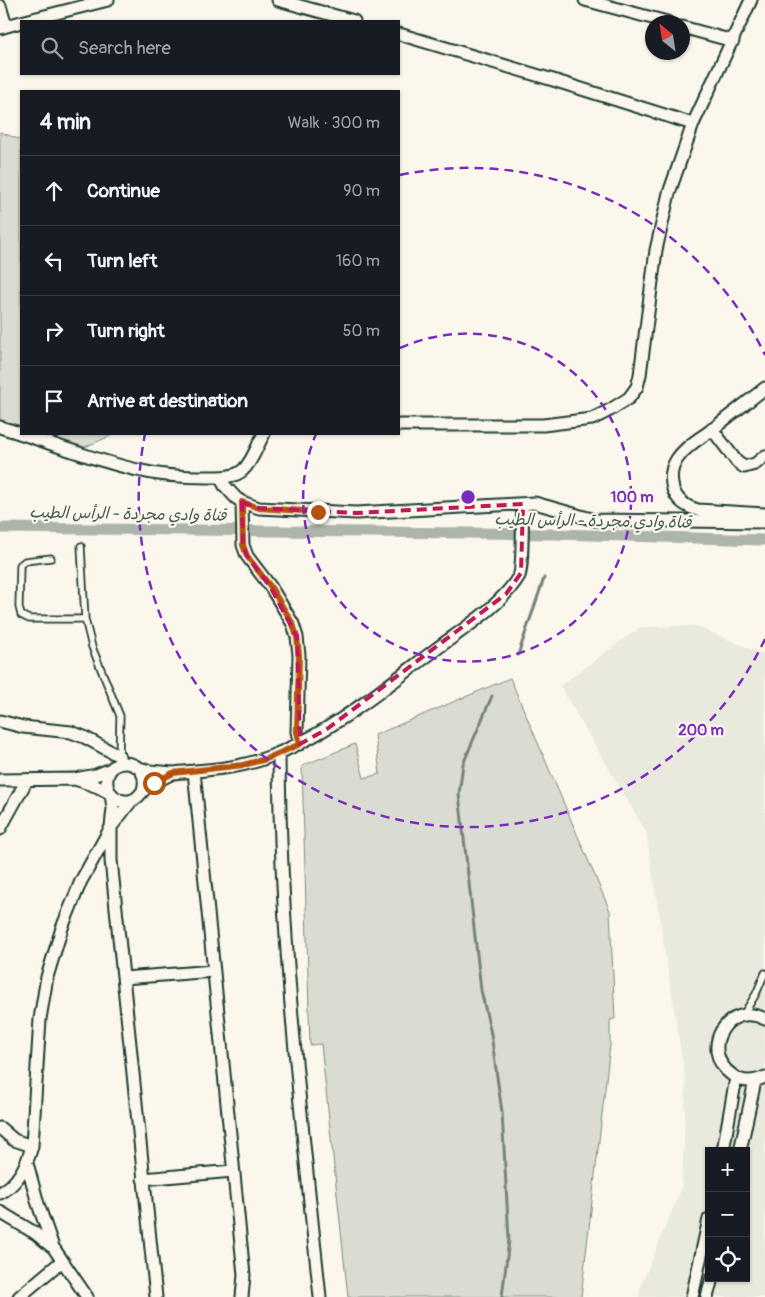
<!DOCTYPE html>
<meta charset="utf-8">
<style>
:root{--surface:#171b24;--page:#20242c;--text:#f1f3f6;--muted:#9ea1a6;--line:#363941}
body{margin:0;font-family:Pangolin,"Playpen Sans Arabic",sans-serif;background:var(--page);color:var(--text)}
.controls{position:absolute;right:15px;bottom:15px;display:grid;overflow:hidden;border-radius:0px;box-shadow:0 1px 4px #0004}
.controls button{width:45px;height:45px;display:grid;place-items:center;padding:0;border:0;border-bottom:1px solid var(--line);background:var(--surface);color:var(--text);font:25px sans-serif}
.compass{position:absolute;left:645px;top:15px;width:45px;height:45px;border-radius:50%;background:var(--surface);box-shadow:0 1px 4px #0004;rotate:330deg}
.stop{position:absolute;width:15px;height:15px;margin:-11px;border:4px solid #b45309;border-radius:50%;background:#fff}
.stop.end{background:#b45309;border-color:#fff;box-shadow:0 1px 5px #0008}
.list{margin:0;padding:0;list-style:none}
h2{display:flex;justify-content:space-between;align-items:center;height:65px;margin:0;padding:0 20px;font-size:21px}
h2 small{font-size:16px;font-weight:400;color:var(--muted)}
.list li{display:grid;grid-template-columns:32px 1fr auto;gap:15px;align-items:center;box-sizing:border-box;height:70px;padding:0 20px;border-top:1px solid var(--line)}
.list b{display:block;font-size:19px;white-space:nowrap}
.list em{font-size:16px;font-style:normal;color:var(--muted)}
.icon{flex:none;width:28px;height:28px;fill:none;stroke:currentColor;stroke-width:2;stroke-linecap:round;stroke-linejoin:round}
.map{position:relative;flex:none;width:765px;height:1297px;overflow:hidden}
.search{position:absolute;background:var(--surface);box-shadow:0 1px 4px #0004;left:20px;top:20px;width:380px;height:55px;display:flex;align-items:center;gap:12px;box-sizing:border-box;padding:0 18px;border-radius:0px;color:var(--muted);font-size:19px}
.panel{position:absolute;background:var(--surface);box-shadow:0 1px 4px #0004;left:20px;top:90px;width:380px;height:345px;border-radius:0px}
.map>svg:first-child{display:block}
.built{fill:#eae9de;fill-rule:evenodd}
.green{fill:#dbdcd1;stroke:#7d8c82}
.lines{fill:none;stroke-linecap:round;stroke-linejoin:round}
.stream{stroke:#74847b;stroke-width:3}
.canal{stroke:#adb4aa;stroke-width:11}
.lane-casing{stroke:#1f3d34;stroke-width:9}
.street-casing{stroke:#1f3d34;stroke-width:15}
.lane{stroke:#fbf7ec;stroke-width:5.5}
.street{stroke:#fbf7ec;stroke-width:11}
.route{stroke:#b45309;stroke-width:6}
.marked{fill:none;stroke:#c2185b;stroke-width:4;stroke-dasharray:10 6;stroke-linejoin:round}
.ring{fill:none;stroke:#7b2cbf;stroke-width:2.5;stroke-dasharray:9 6}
.labels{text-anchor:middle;stroke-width:4.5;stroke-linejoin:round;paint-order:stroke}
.water-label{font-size:16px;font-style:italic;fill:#425b52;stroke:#fbf7ec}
.centre{fill:#7b2cbf;stroke:#fbf7ec;stroke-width:2.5}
.ring-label{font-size:15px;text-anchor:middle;font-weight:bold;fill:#7b2cbf;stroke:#fbf7ec;stroke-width:4.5;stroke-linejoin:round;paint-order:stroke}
</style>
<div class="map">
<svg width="765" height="1297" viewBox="0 0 765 1297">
<rect width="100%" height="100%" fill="#fbf7ec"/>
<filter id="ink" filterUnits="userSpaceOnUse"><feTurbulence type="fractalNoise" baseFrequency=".02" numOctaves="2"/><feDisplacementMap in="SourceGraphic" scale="10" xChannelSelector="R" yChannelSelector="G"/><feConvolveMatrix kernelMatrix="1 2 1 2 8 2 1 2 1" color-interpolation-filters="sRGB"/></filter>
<g filter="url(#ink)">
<path class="built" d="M 696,626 L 765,655 L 765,1297 L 639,1297 L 640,1288 L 682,1186 L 686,1084 L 646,832 L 560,686 L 640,627 ZM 709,1151 L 746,1151 L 746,1278 L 709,1278 Z"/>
<path class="green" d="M 0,132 L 21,140 L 21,427 L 0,420 Z
M 43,434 L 115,434 L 85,447 Z
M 510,678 L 610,911 L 615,1019 L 610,1020 L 610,1045 L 581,1297 L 348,1297 L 321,1044 L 310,1045 L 302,766 L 355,744 L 364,778 L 380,774 L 375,735 Z"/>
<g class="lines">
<path class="stream" d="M 518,655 L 544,578
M 492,696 L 463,764 L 459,794 L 481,990 L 491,1034 L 502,1112 L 509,1240 L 502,1297"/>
<path class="canal" d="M 0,528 L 555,534 L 765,540"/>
<defs>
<path id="lane" d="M 81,546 L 85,619 L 92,647 L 120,716 L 119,757
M 51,558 L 25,561 L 20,565 L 19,607 L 21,615 L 29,619 L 85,619
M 743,1015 L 756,994 L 765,973"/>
<path id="street" d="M 278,0 L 354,21
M 585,0 L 667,22
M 0,6 L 6,26
M 25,21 L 108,0
M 682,27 L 733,41
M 0,28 L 21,22
M 399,34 L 553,80 L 693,124
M 765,388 C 748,402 730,415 713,429 C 700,438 686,446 677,459 C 671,468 670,478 673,489 C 677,501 686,507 698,510 L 765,514
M 399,425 L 543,425 L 592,419 L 610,410 L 629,398 L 637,387 L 640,375 L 656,250 L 669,193 L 693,124 L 751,0
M 0,427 C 47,441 94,461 142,471 C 163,476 185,477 207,477 C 218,477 235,478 243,470 C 253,461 257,445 264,434
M 712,429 L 737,462 L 744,467 L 755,464 L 765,456
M 220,477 L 225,486 L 236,498 L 242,502 L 259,508 L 356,513 L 535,503 L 595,520 L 765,522
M 242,502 L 243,545 L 247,556 L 270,586 L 293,624 L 297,637 L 299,655 L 297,732 L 300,744
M 0,721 L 23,727 L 71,732 L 84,737 L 119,756
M 279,753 C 280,935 301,1116 320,1297
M 139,768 L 150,771 L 173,773 C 163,778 154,782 146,788 C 142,791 140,796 135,799 C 121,806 105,794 107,779 C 110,753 152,760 143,790
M 111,769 L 96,775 L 75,779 L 98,787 L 111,794 L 113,808 L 111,827 L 132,800
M 194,771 L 244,1275 L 242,1297
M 173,773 C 204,770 237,769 266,758 C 327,736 383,689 435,650 C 463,629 501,606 519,576 C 523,569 522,516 523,504
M 0,780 L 75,779
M 111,827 L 111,860 L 156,1297
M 0,829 L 27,780
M 124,978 L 214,971
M 765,1019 C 727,1000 698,1051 732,1075 C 742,1083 754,1082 765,1077
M 0,1128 L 14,1140 L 32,1146
M 723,1151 L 736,1078
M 740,1151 L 755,1081
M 27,1163 L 38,1204 L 53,1247 L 87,1297
M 143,1179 L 233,1171
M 0,1193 C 18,1184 27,1165 32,1146 L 40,1019 L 47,977 L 62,928 L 81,881 L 110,829
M 0,1212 L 35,1233 L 51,1246
M 19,1297 L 62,1261
M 692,1297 L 709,1219
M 707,1297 L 712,1278"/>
</defs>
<use href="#lane" class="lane-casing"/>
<use href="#street" class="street-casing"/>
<use href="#lane" class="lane"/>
<use href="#street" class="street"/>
</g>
</g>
<g class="lines" filter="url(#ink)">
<path class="route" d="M 154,783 L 173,773 L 243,765 L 266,759 L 300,744 L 297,732 L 299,655 L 297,637 L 293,624 L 270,586 L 247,556 L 243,545 L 242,502 L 259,508 L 318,512"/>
</g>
<path class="marked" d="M 242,502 L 259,508 L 356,513 L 523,504 L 521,573 L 506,594 L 327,729 L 300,744 L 297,637 L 270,586 L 247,556 L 243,545 Z"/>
<g class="ring">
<path d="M400 348A164 164 0 1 1 316 434"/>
<path d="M765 639A329 329 0 0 1 145 434M400 175A329 329 0 0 1 765 355"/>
</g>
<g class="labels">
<g class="water-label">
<text transform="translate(128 513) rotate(1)" y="6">قناة وادي مجردة - الرأس الطيب</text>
<text transform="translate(593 520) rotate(1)" y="6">قناة وادي مجردة - الرأس الطيب</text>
</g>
</g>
<circle cx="468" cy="497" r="8" class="centre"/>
<g class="ring-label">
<text x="632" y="502">100 m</text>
<text x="701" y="735">200 m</text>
</g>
</svg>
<div class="controls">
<button>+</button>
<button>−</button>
<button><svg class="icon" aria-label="locate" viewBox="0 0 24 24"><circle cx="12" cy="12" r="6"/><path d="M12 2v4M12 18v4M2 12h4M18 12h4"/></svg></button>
</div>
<svg class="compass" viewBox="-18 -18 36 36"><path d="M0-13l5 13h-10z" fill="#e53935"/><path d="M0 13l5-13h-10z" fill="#9ea1a6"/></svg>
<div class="stop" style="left:154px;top:783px"></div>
<div class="stop end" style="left:318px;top:512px"></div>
<div class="search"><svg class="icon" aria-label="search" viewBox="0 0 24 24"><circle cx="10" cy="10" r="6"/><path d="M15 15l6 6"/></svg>Search here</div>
<section class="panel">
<h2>4 min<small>Walk · 300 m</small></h2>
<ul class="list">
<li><svg class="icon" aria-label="ahead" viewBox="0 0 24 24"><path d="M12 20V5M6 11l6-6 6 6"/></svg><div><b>Continue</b></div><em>90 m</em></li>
<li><svg class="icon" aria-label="left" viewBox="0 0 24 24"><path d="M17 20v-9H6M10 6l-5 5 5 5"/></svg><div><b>Turn left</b></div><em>160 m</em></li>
<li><svg class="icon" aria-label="right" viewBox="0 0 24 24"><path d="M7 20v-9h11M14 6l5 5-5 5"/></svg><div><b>Turn right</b></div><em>50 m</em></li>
<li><svg class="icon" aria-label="arrive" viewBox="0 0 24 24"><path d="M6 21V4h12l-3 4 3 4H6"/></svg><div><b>Arrive at destination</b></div></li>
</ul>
</section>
</div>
